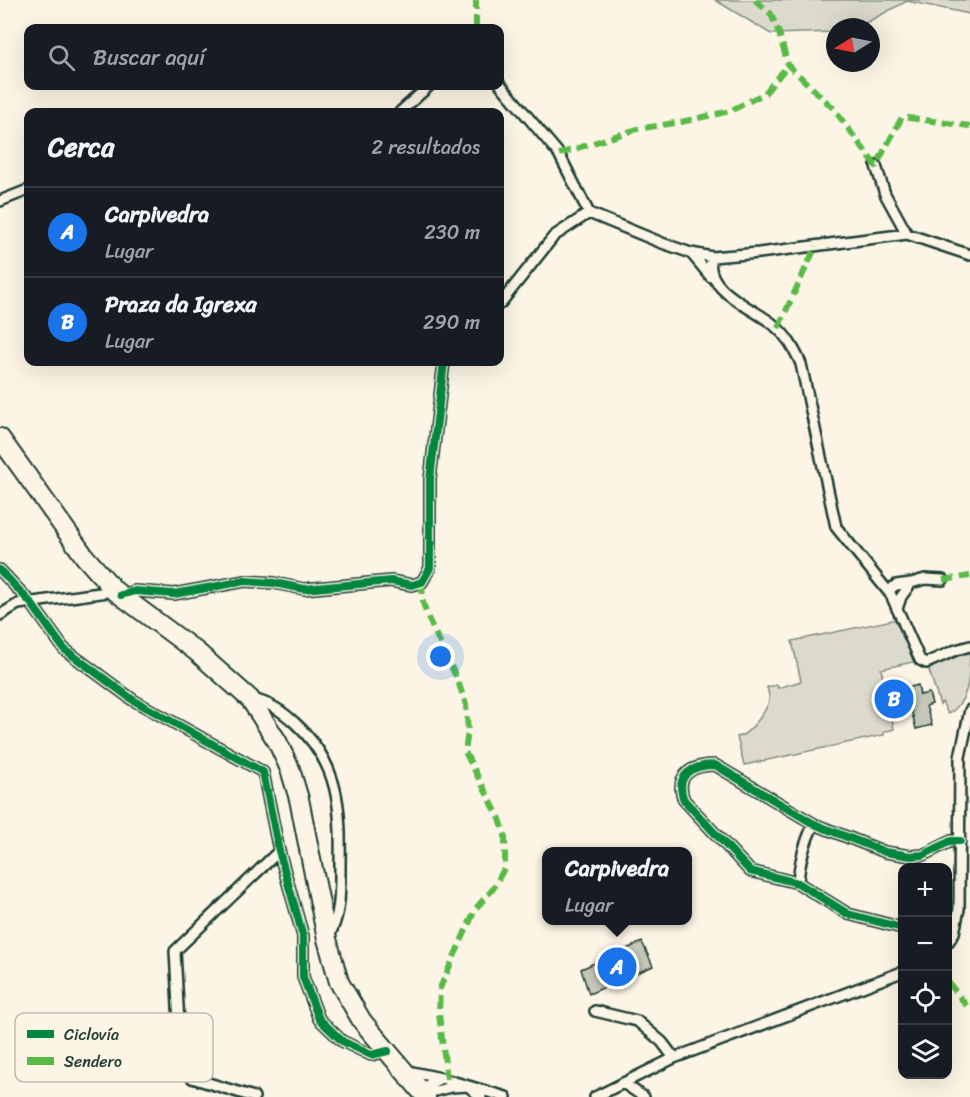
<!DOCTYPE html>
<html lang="es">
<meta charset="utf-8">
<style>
:root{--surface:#171b24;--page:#20242c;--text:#f1f3f6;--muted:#9ea1a6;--line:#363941;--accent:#1a73e8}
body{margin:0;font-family:Sriracha,sans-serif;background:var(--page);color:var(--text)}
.controls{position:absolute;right:18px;bottom:18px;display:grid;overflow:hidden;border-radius:12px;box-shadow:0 6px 24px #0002}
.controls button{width:54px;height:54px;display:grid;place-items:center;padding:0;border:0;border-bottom:2px solid var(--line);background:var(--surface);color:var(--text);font:30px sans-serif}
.compass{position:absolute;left:826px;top:18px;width:54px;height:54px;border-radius:50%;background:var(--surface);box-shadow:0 6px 24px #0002;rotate:260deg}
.you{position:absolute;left:441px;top:657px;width:21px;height:21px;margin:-15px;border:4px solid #fff;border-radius:50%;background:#1a73e8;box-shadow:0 0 0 9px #1a73e833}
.badge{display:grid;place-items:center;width:39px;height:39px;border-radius:50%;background:var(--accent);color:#fff;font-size:20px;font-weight:700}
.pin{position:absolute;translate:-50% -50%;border:3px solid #fff;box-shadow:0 2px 6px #0006}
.popup{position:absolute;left:542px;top:847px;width:150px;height:78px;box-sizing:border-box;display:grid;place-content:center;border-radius:12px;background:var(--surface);filter:drop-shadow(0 2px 4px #0005);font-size:20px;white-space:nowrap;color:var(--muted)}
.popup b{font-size:22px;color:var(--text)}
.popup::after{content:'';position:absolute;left:50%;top:100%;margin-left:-12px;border:12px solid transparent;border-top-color:var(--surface)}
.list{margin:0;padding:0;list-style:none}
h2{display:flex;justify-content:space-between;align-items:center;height:78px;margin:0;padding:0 24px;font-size:26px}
h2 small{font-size:20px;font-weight:400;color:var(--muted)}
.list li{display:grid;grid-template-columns:39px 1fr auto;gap:18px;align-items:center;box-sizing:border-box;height:90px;padding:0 24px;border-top:2px solid var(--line)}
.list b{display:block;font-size:22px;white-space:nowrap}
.list p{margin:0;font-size:20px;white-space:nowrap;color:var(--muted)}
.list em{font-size:20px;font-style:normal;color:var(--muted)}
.icon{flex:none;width:33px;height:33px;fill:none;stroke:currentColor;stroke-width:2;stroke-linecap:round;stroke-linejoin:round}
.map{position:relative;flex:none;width:970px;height:1097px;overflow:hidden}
.search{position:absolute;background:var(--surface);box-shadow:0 6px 24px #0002;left:24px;top:24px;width:480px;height:66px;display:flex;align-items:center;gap:15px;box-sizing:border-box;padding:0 21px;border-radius:12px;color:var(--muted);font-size:22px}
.panel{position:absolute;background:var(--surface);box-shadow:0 6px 24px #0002;left:24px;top:108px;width:480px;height:258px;border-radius:12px}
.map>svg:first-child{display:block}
.green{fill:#dcdacc;stroke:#7e8c80;stroke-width:1.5}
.building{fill:#c5c7b9;stroke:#1f3d34;stroke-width:1.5}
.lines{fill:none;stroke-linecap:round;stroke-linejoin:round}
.street-casing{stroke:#1f3d34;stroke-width:14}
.highway-casing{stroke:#1f3d34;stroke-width:22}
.street{stroke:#fcf5e5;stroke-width:9}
.highway{stroke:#fcf5e5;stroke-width:18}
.quiet{stroke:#58b947;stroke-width:6;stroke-dasharray:12 6;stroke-linecap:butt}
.cycleway-casing{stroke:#fcf5e5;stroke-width:11}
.cycleway{stroke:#00873e;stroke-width:8}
.key{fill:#fcf5e5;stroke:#babeb0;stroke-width:1.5}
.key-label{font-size:16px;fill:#1f3d34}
</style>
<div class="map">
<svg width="970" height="1097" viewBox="0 0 970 1097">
<rect width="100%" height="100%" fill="#fcf5e5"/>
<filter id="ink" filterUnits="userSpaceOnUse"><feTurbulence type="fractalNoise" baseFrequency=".0167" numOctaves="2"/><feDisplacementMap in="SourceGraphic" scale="12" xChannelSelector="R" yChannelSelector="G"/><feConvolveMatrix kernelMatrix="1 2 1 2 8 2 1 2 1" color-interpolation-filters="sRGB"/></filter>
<g filter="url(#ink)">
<path class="green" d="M 715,0 L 970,0 L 970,14 L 907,1 L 858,27 L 835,27 L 835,32 L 771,34 Z
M 897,619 L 917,661 L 881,669 L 894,729 L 884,732 L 884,735 L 744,765 L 737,737 C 748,736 766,712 769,701 C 770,697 768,691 767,687 L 777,685 L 778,688 L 801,681 L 792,641 Z
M 970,647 C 970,674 970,702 948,714 L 942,702 L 940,705 L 929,670 L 946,658 Z"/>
<path class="building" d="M 918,685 L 920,695 L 929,693 L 932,704 L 926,706 L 932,725 L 916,729 L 911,709 L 904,711 L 899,693 L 908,691 L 907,688 Z
M 642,942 L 653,966 L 589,994 L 581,969 Z"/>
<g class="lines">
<defs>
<path id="street" d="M 500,84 L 559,154 L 589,213
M 400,112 L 429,86
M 876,166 L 885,194 L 907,234
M 0,201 L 28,190
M 691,253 L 711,277
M 712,257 C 701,289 754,308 774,325 C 787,336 794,348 801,364 L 836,527 L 891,595 L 920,660 L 926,663 L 956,650 L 970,646
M 500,304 L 554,236 L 589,213 L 662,243 L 691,253 L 712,257 L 759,253 L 907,234 L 970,255
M 0,570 L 31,603 L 64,649 L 133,700 L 263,772 L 279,851 L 303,936 L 303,977 L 319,1019 L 342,1041 L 371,1055 L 388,1051
M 888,591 L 896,585 L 911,583
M 121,595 L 135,591 L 174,594 L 245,581 L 274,583 L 304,589 L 391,581 L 412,585 L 422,582 L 430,568 L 430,479 L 444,362
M 897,609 L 901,597 L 911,583 L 925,579 L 943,580
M 0,615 L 18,604 L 115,591
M 252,699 C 270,703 282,711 295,723 C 340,764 341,809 340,866 C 340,890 341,917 328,937
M 798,883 C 799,864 805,841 814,824
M 902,928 L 848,914 L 798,883 L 750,871 L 684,800 C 674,775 692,765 715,765 L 814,824 L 885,852 L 911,856 L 923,855 L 951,841 L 960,841
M 948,942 L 954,933 L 959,909 L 960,757 L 970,710
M 595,1011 L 637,1021 L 662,1042 L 674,1058
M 408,1071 L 441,1078
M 623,1083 L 644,1097
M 420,1089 L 441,1078 L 506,1097
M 424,1094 L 451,1087 L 468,1086 L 481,1097
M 254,1097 L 192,1078 L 182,1065 L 175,1038 L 179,1024 L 175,951 L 279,851
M 595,1097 L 674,1058 L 902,972"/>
<path id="highway" d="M 0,438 L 85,557 L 115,591 L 197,652 L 250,699 L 277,741 L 290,769 L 299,799 L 327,939 L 339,982 L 362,1021 L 426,1097"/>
</defs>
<use href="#street" class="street-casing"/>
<use href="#highway" class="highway-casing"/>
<use href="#street" class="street"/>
<use href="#highway" class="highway"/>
<path class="quiet" d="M 755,0 L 771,14 L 779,33 L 788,65 L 833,108 L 876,166 L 902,117 L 970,126
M 476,28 L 476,0
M 559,154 L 637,129 L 681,122 L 730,111 L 765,93 L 788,65
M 778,328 L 816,246
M 943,580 L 970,576
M 422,582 L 423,603 L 428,618 L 458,681 L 466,705 L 468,731 L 465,752 L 500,819 L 505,835 L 505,867 L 493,889 L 476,908 L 440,988 L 439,1014 L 447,1079
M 948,982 L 970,1010"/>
<defs>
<path id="cycleway" d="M 0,570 L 31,603 L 64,649 L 133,700 L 263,772 L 279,851 L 303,936 L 303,977 L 319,1019 L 342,1041 L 371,1055 L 388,1051
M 121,595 L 135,591 L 174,594 L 245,581 L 274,583 L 304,589 L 391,581 L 412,585 L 422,582 L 430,568 L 430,479 L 444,362
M 902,928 L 848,914 L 798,883 L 750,871 L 684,800 C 674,775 692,765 715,765 L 814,824 L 885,852 L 911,856 L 923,855 L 951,841 L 960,841"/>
</defs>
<use href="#cycleway" class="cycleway-casing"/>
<use href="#cycleway" class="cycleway"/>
</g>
</g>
<rect x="15" y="1013" width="198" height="69" rx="9" class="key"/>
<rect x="27" y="1030" width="27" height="8" fill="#00873e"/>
<rect x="27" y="1057" width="27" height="8" fill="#58b947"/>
<g class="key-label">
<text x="64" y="1040">Ciclovía</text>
<text x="64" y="1067">Sendero</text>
</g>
</svg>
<div class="controls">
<button>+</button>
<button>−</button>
<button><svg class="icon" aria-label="locate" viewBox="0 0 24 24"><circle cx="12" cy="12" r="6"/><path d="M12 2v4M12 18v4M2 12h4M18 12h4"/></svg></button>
<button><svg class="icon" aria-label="layers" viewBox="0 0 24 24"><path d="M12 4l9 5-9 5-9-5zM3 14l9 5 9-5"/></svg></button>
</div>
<svg class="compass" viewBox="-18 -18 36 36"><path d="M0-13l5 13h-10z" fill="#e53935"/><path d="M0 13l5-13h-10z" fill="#9ea1a6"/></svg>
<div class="you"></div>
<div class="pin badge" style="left:617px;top:967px">A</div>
<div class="popup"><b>Carpivedra</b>Lugar</div>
<div class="pin badge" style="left:894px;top:699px">B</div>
<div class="search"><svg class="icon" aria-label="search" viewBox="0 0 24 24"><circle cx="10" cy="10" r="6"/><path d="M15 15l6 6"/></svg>Buscar aquí</div>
<section class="panel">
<h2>Cerca<small>2 resultados</small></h2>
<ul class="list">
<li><span class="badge">A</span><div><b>Carpivedra</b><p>Lugar</p></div><em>230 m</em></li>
<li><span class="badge">B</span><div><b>Praza da Igrexa</b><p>Lugar</p></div><em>290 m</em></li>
</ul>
</section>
</div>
